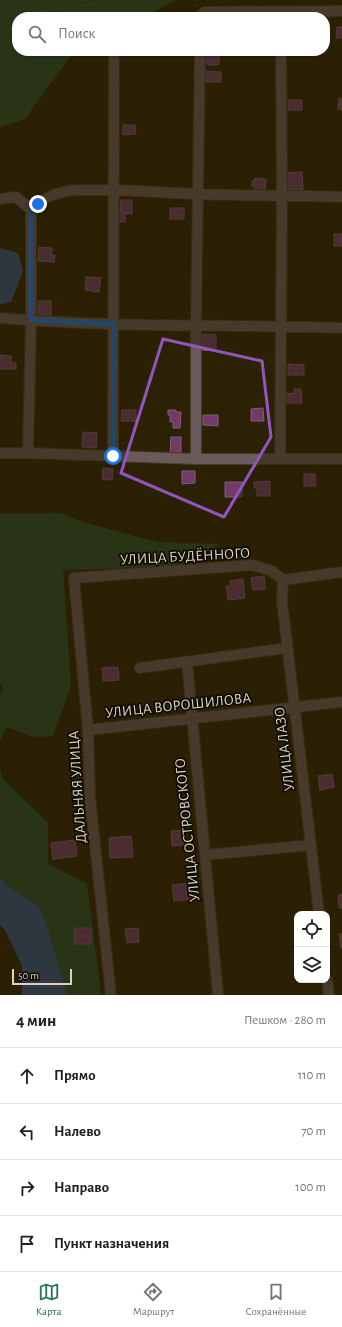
<!DOCTYPE html>
<html lang="ru">
<meta charset="utf-8">
<style>
:root{--surface:#fff;--page:#f6f6f6;--text:#202124;--muted:#757577;--line:#e0e0e0;--accent:#29725f}
body{margin:0;font-family:"Alegreya Sans",sans-serif;background:var(--page);color:var(--text)}
.controls{position:absolute;right:12px;bottom:12px;display:grid;overflow:hidden;border-radius:8px;box-shadow:0 1px 3px #0004}
.controls button{width:36px;height:36px;display:grid;place-items:center;padding:0;border:0;border-bottom:1px solid var(--line);background:var(--surface);color:var(--text);font:20px sans-serif}
.scale{position:absolute;left:12px;bottom:10px;width:60px;box-sizing:border-box;padding-left:4px;border:2px solid #d9d1c1;border-top:0;font-size:11px;line-height:14px;white-space:nowrap;color:#d9d1c1;-webkit-text-stroke:3px #100b02;paint-order:stroke}
.stop{position:absolute;width:12px;height:12px;margin:-9px;border:3px solid #1a73e8;border-radius:50%;background:#fff}
.stop.end{background:#1a73e8;border-color:#fff;box-shadow:0 1px 4px #0008}
.list{margin:0;padding:0;list-style:none}
h2{display:flex;justify-content:space-between;align-items:center;height:52px;margin:0;padding:0 16px;font-size:17px}
h2 small{font-size:13px;font-weight:400;color:var(--muted)}
.list li{display:grid;grid-template-columns:26px 1fr auto;gap:12px;align-items:center;box-sizing:border-box;height:56px;padding:0 16px;border-top:1px solid var(--line)}
.list b{display:block;font-size:15px;white-space:nowrap}
.list em{font-size:13px;font-style:normal;color:var(--muted)}
.icon{flex:none;width:22px;height:22px;fill:none;stroke:currentColor;stroke-width:2;stroke-linecap:round;stroke-linejoin:round}
.map{position:relative;flex:none;width:342px;height:995px;overflow:hidden}
.search{position:absolute;background:var(--surface);box-shadow:0 1px 3px #0004;left:12px;right:12px;top:12px;height:44px;display:flex;align-items:center;gap:10px;box-sizing:border-box;padding:0 14px;border-radius:16px;color:var(--muted);font-size:15px}
.sheet{height:276px;background:var(--surface)}
nav{display:flex;justify-content:space-around;align-items:center;box-sizing:border-box;height:56px;border-top:1px solid var(--line);background:var(--surface);font-size:11px;color:var(--muted)}
nav a{display:grid;justify-items:center;gap:2px}
nav .on{color:var(--accent)}
.map>svg:first-child{display:block}
.green{fill:#244c2c}
.water{fill:#31538b}
.building{fill:#723a69;stroke:#7c6177}
.lines{fill:none;stroke-linecap:round;stroke-linejoin:round}
.minor-casing{stroke:#483d22;stroke-width:12}
.path{stroke:#6a6047;stroke-width:1.5;stroke-dasharray:1 3;stroke-linecap:butt}
.minor{stroke:#6a5a5c;stroke-width:10}
.route{stroke:#1a73e8;stroke-width:5}
.marked{fill:none;stroke:#9255c0;stroke-width:3;stroke-linejoin:round}
.labels{text-anchor:middle;stroke-width:3.5;stroke-linejoin:round;paint-order:stroke}
.street-label{font-size:15px;fill:#d9d1c1;stroke:#100b02}
</style>
<div class="map">
<svg width="342" height="995" viewBox="0 0 342 995">
<rect width="100%" height="100%" fill="#2c2104"/>
<path class="green" d="M 0,0 L 176,0 L 144,17 L 17,17 L 17,51 L 81,51 L 69,58 L 25,119 L 0,127 Z
M 62,513 L 83,522 L 157,542 L 219,544 L 183,567 L 63,570 L 71,686 L 53,736 L 32,737 L 7,727 L 0,740 L 0,696 L 3,688 L 0,682 L 0,514 Z
M 0,768 L 3,779 L 48,823 L 48,864 L 87,884 L 101,995 L 67,995 L 47,926 L 39,907 L 7,886 L 0,876 Z"/>
<path class="water" d="M 0,248 L 18,253 L 23,271 L 11,302 L 0,304 Z
M 0,876 L 7,886 L 39,907 L 47,926 L 67,995 L 22,995 L 22,966 L 5,930 L 0,925 Z"/>
<path class="building" d="M 337,27 L 342,27 L 342,38 L 336,38 Z
M 208,51 L 219,51 L 219,65 L 208,65 L 208,63 L 204,63 L 205,53 L 208,53 Z
M 204,71 L 221,72 L 221,82 L 204,82 Z
M 339,98 L 342,99 L 342,110 L 338,109 Z
M 288,100 L 302,100 L 302,110 L 288,110 Z
M 123,125 L 135,125 L 136,134 L 123,135 Z
M 302,172 L 303,190 L 288,190 L 287,173 Z
M 255,178 L 266,179 L 265,192 L 255,192 L 255,186 L 252,186 L 252,181 L 254,181 Z
M 121,200 L 132,200 L 132,214 L 125,214 L 125,222 L 116,222 L 116,213 L 120,213 Z
M 170,208 L 184,208 L 184,219 L 170,219 Z
M 334,234 L 342,234 L 342,246 L 334,246 Z
M 39,247 L 52,248 L 51,255 L 55,255 L 54,262 L 38,261 Z
M 86,277 L 101,278 L 99,292 L 85,290 Z
M 38,301 L 51,301 L 51,315 L 38,314 Z
M 203,334 L 216,335 L 216,351 L 202,350 Z
M 0,355 L 11,356 L 11,363 L 16,363 L 16,369 L 0,369 Z
M 288,364 L 304,365 L 304,375 L 288,375 Z
M 294,389 L 301,389 L 302,403 L 286,403 L 285,394 L 294,393 Z
M 263,408 L 264,421 L 251,421 L 251,409 Z
M 122,410 L 136,410 L 136,421 L 121,421 Z
M 168,410 L 176,410 L 176,412 L 181,412 L 180,428 L 173,428 L 173,422 L 170,422 L 170,415 L 168,415 Z
M 203,415 L 218,415 L 218,426 L 203,425 Z
M 83,432 L 97,433 L 96,448 L 82,447 Z
M 171,437 L 181,437 L 181,454 L 170,454 Z
M 103,468 L 113,469 L 112,480 L 102,479 Z
M 182,471 L 195,471 L 195,483 L 182,484 Z
M 304,474 L 315,474 L 316,486 L 304,486 Z
M 270,481 L 270,496 L 257,496 L 257,488 L 254,488 L 254,482 Z
M 225,482 L 242,482 L 242,497 L 225,497 Z
M 264,576 L 265,589 L 253,590 L 251,578 Z
M 243,579 L 245,598 L 228,600 L 226,586 L 231,586 L 230,581 Z
M 118,667 L 119,680 L 103,681 L 102,668 Z
M 332,774 L 334,787 L 320,790 L 318,776 Z
M 183,830 L 184,845 L 172,846 L 171,831 Z
M 131,836 L 133,857 L 110,858 L 109,838 Z
M 75,840 L 77,856 L 53,859 L 51,843 Z
M 190,883 L 192,899 L 174,901 L 172,885 Z
M 342,894 L 342,908 L 339,908 L 338,895 Z
M 74,928 L 91,928 L 91,944 L 75,944 Z
M 138,928 L 139,942 L 127,943 L 125,929 Z
M 339,934 L 342,934 L 342,948 L 341,948 Z"/>
<g class="lines">
<defs>
<path id="minor" d="M 200,17 L 204,12 L 342,11
M 342,197 C 294,195 245,196 196,194 C 162,193 128,189 93,190 C 84,190 72,189 63,192 C 51,195 34,202 31,216 L 31,320 L 28,453 L 196,459 L 342,459
M 0,199 L 16,197 L 32,210
M 0,318 C 114,328 228,324 342,328
M 0,453 L 28,453
M 113,455 L 114,51
M 196,459 L 196,325 L 200,51
M 280,459 L 282,195 L 281,51
M 283,580 L 282,601 L 319,914
M 187,662 L 218,995
M 140,668 L 287,648
M 88,730 L 342,702
M 205,855 L 311,845
M 327,980 L 329,995
M 111,995 L 90,798 L 88,730 L 74,578 L 252,565 L 272,571 L 283,580 L 342,572"/>
</defs>
<use href="#minor" class="minor-casing"/>
<path class="path" d="M 195,0 L 197,6
M 0,17 L 123,0"/>
<use href="#minor" class="minor"/>
</g>
<g class="lines">
<path class="route" d="M 38,204 L 32,210 L 31,216 L 31,320 L 114,324 L 113,456"/>
</g>
<path d="M0 0H342V995H0ZM 163,339 L 262,361 L 271,437 L 224,517 L 121,473 Z" fill="#2c2104" fill-opacity=".55" fill-rule="evenodd"/>
<path class="marked" d="M 163,339 L 262,361 L 271,437 L 224,517 L 121,473 Z"/>
<g class="labels">
<g class="street-label">
<text transform="translate(185 556) rotate(-3)" y="5">УЛИЦА БУДЁННОГО</text>
<text transform="translate(178 705) rotate(-6)" y="5">УЛИЦА ВОРОШИЛОВА</text>
<text transform="translate(284 749) rotate(-97)" y="5">УЛИЦА ЛАЗО</text>
<text transform="translate(77 787) rotate(-94)" y="5">ДАЛЬНЯЯ УЛИЦА</text>
<text transform="translate(187 830) rotate(-96)" y="5">УЛИЦА ОСТРОВСКОГО</text>
</g>
</g>
</svg>
<div class="controls">
<button><svg class="icon" aria-label="locate" viewBox="0 0 24 24"><circle cx="12" cy="12" r="6"/><path d="M12 2v4M12 18v4M2 12h4M18 12h4"/></svg></button>
<button><svg class="icon" aria-label="layers" viewBox="0 0 24 24"><path d="M12 4l9 5-9 5-9-5zM3 14l9 5 9-5"/></svg></button>
</div>
<div class="scale">50 m</div>
<div class="stop" style="left:113px;top:456px"></div>
<div class="stop end" style="left:38px;top:204px"></div>
<div class="search"><svg class="icon" aria-label="search" viewBox="0 0 24 24"><circle cx="10" cy="10" r="6"/><path d="M15 15l6 6"/></svg>Поиск</div>
</div>
<section class="sheet">
<h2>4 мин<small>Пешком · 280 m</small></h2>
<ul class="list">
<li><svg class="icon" aria-label="ahead" viewBox="0 0 24 24"><path d="M12 20V5M6 11l6-6 6 6"/></svg><div><b>Прямо</b></div><em>110 m</em></li>
<li><svg class="icon" aria-label="left" viewBox="0 0 24 24"><path d="M17 20v-9H6M10 6l-5 5 5 5"/></svg><div><b>Налево</b></div><em>70 m</em></li>
<li><svg class="icon" aria-label="right" viewBox="0 0 24 24"><path d="M7 20v-9h11M14 6l5 5-5 5"/></svg><div><b>Направо</b></div><em>100 m</em></li>
<li><svg class="icon" aria-label="arrive" viewBox="0 0 24 24"><path d="M6 21V4h12l-3 4 3 4H6"/></svg><div><b>Пункт назначения</b></div></li>
</ul>
</section>
<nav>
<a class="on"><svg class="icon" aria-label="map" viewBox="0 0 24 24"><path d="M3 6l6-2 6 2 6-2v14l-6 2-6-2-6 2zM9 4v14M15 6v14"/></svg>Карта</a>
<a><svg class="icon" aria-label="directions" viewBox="0 0 24 24"><path d="M12 3l9 9-9 9-9-9zM9 14v-3h6M13 9l2 2-2 2"/></svg>Маршрут</a>
<a><svg class="icon" aria-label="saved" viewBox="0 0 24 24"><path d="M7 4h10v16l-5-4-5 4z"/></svg>Сохранённые</a>
</nav>
